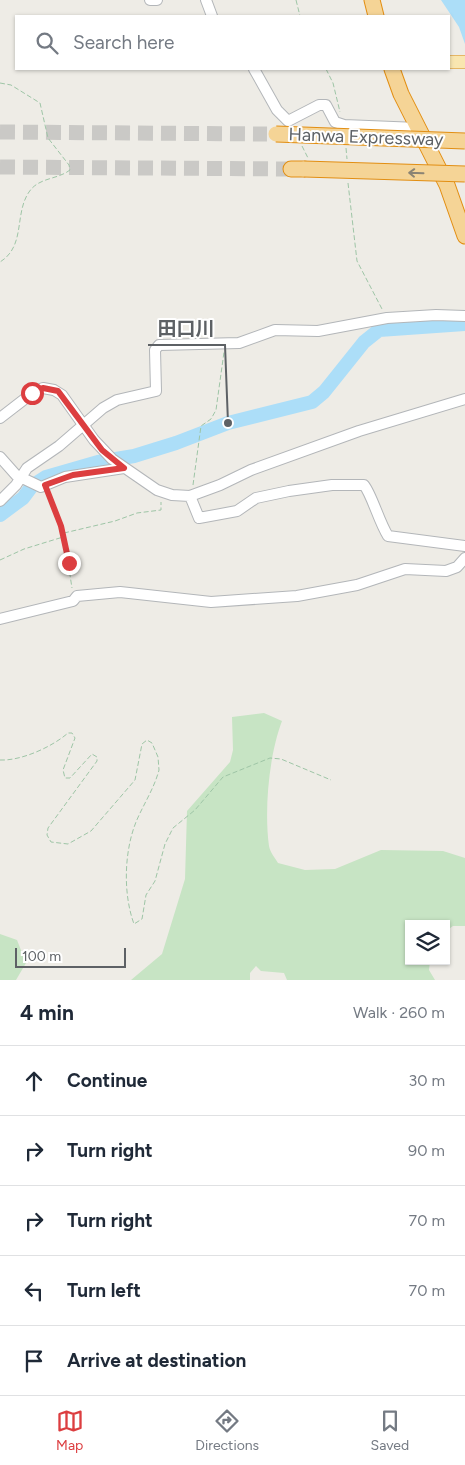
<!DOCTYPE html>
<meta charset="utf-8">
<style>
:root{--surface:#fff;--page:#f2f2f3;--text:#1f2937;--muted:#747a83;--line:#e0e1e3;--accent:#dc3e40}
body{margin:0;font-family:Figtree,"Noto Sans JP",sans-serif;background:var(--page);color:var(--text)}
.controls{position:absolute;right:15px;bottom:15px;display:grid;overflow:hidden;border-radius:0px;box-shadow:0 1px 4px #0004}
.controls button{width:45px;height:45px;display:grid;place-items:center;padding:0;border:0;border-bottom:1px solid var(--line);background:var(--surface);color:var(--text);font:25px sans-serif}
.scale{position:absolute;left:15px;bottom:12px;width:111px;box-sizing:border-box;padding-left:5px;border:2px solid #5d6165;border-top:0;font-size:14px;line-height:18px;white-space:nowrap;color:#5d6165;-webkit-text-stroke:4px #fff;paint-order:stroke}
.stop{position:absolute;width:15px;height:15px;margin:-11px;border:4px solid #dc3e40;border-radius:50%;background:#fff}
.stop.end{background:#dc3e40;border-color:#fff;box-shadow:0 1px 5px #0008}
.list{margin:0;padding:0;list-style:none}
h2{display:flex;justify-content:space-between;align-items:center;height:65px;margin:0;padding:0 20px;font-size:21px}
h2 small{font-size:16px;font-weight:400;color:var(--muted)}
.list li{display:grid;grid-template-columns:32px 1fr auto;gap:15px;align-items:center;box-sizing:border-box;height:70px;padding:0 20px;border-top:1px solid var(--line)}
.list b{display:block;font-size:19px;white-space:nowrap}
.list em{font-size:16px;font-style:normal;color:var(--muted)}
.icon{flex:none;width:28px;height:28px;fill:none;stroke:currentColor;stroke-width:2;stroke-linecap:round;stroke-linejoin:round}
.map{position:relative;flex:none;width:465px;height:980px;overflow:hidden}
.search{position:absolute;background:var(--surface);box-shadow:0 1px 4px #0004;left:15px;right:15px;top:15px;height:55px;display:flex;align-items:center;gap:12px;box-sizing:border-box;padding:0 18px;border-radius:0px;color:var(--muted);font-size:19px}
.sheet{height:415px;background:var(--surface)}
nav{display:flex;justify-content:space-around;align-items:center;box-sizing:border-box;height:70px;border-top:1px solid var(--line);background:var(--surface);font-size:14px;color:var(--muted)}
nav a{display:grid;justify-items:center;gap:2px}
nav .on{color:var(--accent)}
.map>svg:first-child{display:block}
.green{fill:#c7e4c4}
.water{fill:#acdef8}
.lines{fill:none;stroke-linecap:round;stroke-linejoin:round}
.river{stroke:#acdef8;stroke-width:14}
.highway-tunnel{stroke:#cac9c6;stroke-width:15;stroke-dasharray:15 8;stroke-linecap:butt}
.minor-casing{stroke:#b3b6b9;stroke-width:12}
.major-casing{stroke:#e6b766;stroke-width:14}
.highway-casing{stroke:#e28e12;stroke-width:17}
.path{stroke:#9ec5a6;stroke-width:1;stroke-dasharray:5 2.5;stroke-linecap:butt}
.minor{stroke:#fff;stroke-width:10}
.major{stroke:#f9e6b0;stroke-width:12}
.highway{stroke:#f5d496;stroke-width:15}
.highway-bridge-casing{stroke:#e28e12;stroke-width:17;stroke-linecap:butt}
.highway-bridge{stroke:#f5d496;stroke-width:15}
.oneway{stroke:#8b8474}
.route{stroke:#dc3e40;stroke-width:6}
.labels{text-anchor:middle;stroke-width:4;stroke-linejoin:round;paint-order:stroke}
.street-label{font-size:18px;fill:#5d6165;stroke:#fff}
.leader{fill:none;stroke:#5d6165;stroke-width:2}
.callout-dot{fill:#5d6165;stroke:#fff;stroke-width:2}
.callout-label{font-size:19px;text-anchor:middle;font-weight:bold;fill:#5d6165;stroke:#fff;stroke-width:4;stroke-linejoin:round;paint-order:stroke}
</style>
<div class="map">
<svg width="465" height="980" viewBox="0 0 465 980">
<rect width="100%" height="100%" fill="#eeece6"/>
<path class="green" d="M 264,713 L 282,721 C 269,755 264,810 269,846 C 270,852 275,858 278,863 L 305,870 L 335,869 L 381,850 L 443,851 L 465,858 L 465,926 L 453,926 L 446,931 L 446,924 L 409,924 L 409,961 L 430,961 L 429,970 L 435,980 L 287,980 L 284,973 L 261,971 L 256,966 L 250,973 L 250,980 L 131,980 L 162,954 L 185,879 L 187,811 L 230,762 L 233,750 L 232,717 Z
M 0,934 L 17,940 L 26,963 L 16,980 L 0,980 Z"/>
<path class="water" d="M 441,0 L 465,0 L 465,44 L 459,27 Z"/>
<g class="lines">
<path class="river" d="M 0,515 L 23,498 L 32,486 L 46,477 L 98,462 L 134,456 L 176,443 L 228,423 L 312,402 L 324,392 L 364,342 L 379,330 L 465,324"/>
<path class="highway-tunnel" d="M 0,132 L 267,134
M 0,167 L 291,169"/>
<defs>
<path id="minor" d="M 150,0 L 157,0
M 206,0 L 212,16
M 254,69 L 277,110 L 288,121 L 319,105 L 326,105 L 335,122 L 344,125 L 418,128
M 0,418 L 35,391 L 43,388 L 54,390 L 62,395 L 94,440 L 112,459 L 157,490 L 172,495 L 190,496 L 220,485 L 251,470 L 359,431 L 465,399
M 0,457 L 16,475 L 41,487 L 65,477 L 124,468
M 190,496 L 199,518 L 237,511 L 256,498 L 289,491 L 332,485 L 364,485 C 372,495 379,522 388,536 L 465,546
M 0,501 L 16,485 L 27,468 L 59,446 L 103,408 L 117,400 L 156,391 L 155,350 L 159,345 L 239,343 L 275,330 L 318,331 L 387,318 L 436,315 L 465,316
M 0,619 L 73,601 L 77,596 L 120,592 L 211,602 L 297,596 L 357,585 L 405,569 L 446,571 L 457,567 L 465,558"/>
<path id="major" d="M 449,62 L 465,62"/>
<path id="highway" d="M 372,0 L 376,16
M 392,69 L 401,94 L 447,185 L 465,236
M 291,169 L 304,169"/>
</defs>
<use href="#minor" class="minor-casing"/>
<use href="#major" class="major-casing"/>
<use href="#highway" class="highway-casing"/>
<path class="path" d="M 296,0 L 300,16
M 326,69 L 333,83 L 340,112
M 0,83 L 11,85 L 40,103 L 48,138 L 69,165 L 70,170 C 57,180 39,177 29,192 C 14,214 26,246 0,262
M 302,146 L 308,158
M 346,148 L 347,159
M 348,183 L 357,261 L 382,309
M 193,485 L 201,426 L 211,419 L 216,410 L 224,352
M 48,493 L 64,537 L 72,588
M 64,533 L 115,521 L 137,513 L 161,510 L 161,502
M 0,560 L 24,549 L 63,537
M 0,760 C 21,761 52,747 68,733 L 72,733 L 75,738 L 63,770 L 65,778 L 70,778 L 92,754 L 97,757 L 97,761 L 48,828 L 47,835 L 51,842 L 68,844 L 91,831 L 135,780 L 142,744 L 147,740 L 152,743 L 158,757 L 159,770 C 154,789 143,805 136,822 C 124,852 123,894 134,924 L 142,919 L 146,895 L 155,881 L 165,844 L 173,828 L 195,810 L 223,777 L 270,758 L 281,759 L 331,780"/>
<use href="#minor" class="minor"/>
<use href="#major" class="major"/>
<use href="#highway" class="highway"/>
<defs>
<path id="highway-bridge" d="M 276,134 L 465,141
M 304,169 L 465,174"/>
</defs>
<use href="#highway-bridge" class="highway-bridge-casing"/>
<use href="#highway-bridge" class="highway-bridge"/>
</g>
<defs><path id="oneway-shaft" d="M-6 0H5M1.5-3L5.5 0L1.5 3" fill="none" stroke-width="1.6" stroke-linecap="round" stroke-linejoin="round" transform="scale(1.25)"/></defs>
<use class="oneway" href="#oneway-shaft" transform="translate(416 173) rotate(-178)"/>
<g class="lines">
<path class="route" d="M 32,393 L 43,388 L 58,391 L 102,450 L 124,468 L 73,475 L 45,485 L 61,526 L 69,563"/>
</g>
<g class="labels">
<g class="street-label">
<text transform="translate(366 137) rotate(2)" y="6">Hanwa Expressway</text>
</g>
</g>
<path class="leader" d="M228 423L225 345H148"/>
<circle class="callout-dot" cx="228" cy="423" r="5"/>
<g class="callout-label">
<text x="186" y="335">田口川</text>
</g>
</svg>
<div class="controls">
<button><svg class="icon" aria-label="layers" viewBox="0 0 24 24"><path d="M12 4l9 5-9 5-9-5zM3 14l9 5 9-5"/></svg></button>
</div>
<div class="scale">100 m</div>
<div class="stop" style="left:32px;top:393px"></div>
<div class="stop end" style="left:69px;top:563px"></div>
<div class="search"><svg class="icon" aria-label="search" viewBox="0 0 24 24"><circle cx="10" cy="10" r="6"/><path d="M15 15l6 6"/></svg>Search here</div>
</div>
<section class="sheet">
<h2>4 min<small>Walk · 260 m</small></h2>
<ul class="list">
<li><svg class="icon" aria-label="ahead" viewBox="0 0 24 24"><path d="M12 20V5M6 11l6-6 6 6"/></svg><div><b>Continue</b></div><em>30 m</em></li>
<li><svg class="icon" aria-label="right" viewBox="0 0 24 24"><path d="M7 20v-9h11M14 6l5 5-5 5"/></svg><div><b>Turn right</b></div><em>90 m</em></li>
<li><svg class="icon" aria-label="right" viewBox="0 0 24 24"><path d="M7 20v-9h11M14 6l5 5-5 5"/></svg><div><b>Turn right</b></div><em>70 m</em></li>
<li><svg class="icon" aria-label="left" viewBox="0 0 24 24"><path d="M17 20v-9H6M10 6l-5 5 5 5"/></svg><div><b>Turn left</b></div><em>70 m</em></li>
<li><svg class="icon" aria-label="arrive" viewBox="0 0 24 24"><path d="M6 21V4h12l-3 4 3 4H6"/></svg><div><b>Arrive at destination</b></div></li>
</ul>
</section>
<nav>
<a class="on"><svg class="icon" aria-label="map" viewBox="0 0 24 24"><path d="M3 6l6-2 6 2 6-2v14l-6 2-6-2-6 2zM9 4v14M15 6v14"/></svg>Map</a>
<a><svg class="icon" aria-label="directions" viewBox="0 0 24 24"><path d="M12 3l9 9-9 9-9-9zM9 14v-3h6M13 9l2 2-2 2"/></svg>Directions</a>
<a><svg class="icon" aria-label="saved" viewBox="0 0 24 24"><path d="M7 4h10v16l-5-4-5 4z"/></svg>Saved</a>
</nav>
